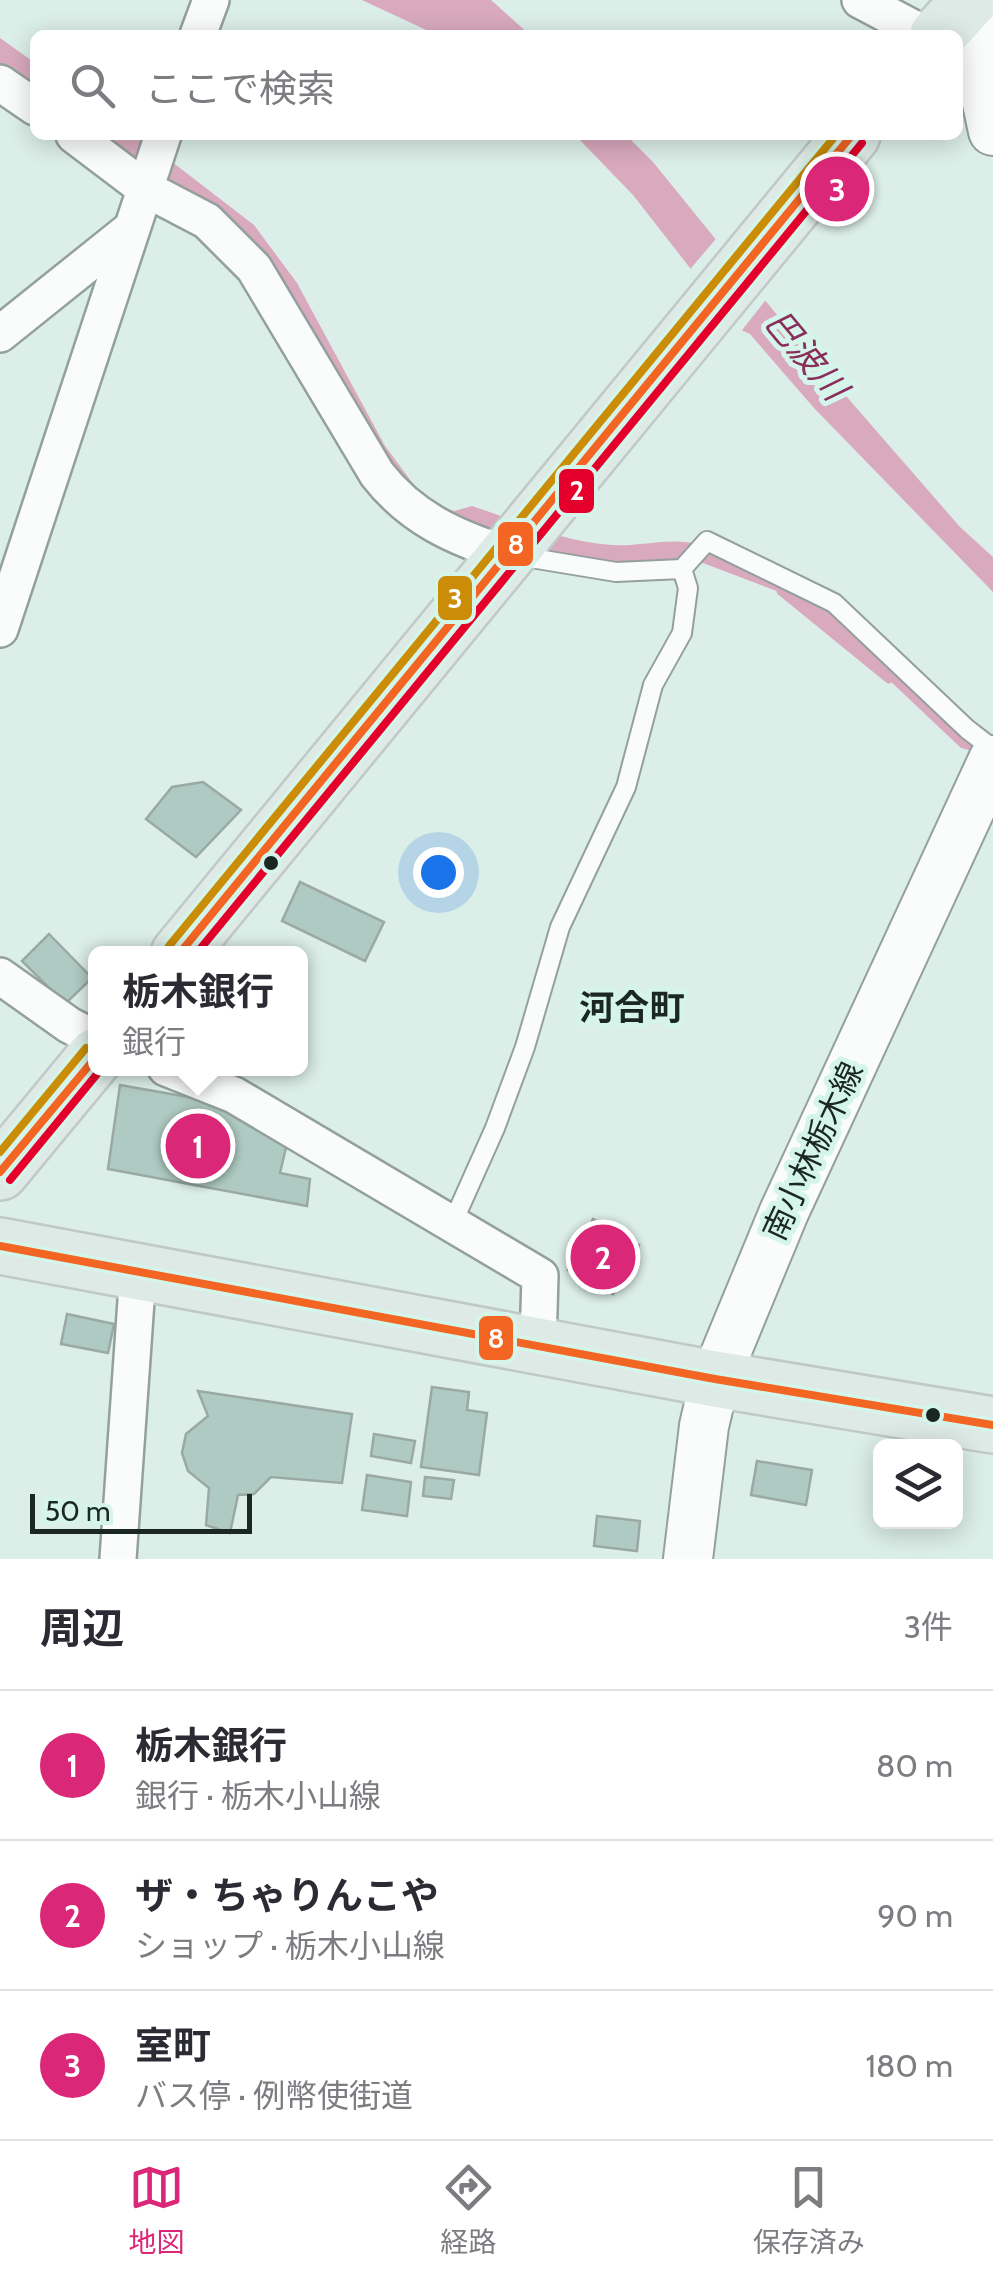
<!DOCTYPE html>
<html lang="ja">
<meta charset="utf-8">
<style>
:root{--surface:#fff;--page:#f2f2f3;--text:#2b2b33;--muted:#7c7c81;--line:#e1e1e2;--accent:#db2777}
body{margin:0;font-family:Cabin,"Noto Sans JP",sans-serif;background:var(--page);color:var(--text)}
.controls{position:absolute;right:30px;bottom:30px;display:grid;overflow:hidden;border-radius:15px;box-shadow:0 5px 25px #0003}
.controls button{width:90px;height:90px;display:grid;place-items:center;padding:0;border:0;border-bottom:2px solid var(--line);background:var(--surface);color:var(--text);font:50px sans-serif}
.scale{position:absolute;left:30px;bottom:25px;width:222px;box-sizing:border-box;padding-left:10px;border:5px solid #1b2723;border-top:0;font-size:28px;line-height:35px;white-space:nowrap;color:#1b2723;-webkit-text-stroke:8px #d5f5ea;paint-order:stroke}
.you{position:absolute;left:438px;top:872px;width:35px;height:35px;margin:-25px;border:8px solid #fff;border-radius:50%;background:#1a73e8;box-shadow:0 0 0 15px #1a73e833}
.badge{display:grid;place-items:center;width:65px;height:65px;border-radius:50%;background:var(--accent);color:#fff;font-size:32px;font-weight:700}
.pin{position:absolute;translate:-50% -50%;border:5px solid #fff;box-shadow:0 2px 10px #0006}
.popup{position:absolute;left:88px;top:946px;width:220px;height:130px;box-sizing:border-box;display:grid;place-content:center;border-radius:15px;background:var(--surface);filter:drop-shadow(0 2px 8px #0005);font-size:32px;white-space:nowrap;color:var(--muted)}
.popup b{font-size:38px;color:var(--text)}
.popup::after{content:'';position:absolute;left:50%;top:100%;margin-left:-20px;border:20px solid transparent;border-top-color:var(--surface)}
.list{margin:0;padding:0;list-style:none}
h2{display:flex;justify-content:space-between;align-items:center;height:130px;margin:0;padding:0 40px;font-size:42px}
h2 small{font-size:32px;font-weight:400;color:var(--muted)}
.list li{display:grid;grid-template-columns:65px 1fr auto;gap:30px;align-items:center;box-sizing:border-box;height:150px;padding:0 40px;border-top:2px solid var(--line)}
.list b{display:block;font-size:38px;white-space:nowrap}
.list p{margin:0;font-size:32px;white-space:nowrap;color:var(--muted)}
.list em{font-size:32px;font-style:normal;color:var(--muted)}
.icon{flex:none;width:55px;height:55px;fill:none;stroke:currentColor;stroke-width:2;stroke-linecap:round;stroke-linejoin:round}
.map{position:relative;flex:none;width:993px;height:1559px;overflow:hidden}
.search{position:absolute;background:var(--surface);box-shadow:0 5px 25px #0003;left:30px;right:30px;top:30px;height:110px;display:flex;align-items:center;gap:25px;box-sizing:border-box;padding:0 35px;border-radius:15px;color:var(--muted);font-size:38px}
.sheet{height:580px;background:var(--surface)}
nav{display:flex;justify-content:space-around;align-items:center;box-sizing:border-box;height:140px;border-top:2px solid var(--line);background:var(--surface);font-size:28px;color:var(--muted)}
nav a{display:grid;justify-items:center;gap:5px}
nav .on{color:var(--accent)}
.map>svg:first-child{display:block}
.water{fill:#d9a9bd}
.pier{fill:#dceee8}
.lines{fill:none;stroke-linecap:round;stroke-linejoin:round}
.stream{stroke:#d9a9bd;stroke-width:9}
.building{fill:#afcac2;stroke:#9ba9a4;stroke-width:2.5}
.service-casing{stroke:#93a09c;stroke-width:22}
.minor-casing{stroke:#93a09c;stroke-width:40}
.secondary-casing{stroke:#93a09c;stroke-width:52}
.primary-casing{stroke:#c0c9c7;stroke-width:60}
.service{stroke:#fafcfc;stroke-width:18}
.minor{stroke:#fafcfc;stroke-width:35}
.secondary{stroke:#fafcfc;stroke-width:48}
.primary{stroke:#ddeae6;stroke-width:55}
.bus-1-casing{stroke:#d5f5ea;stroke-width:15}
.bus-2-casing{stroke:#d5f5ea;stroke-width:15}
.bus-3-casing{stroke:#d5f5ea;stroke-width:15}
.bus-1{stroke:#f26522;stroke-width:8}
.bus-2{stroke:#e4002b;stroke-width:8}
.bus-3{stroke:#cb8d07;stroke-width:8}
.bus-dot{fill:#1b2723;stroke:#d5f5ea;stroke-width:4}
.labels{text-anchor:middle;stroke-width:10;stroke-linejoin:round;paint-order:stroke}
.street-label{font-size:32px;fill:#1b2723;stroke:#d5f5ea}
.water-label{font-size:35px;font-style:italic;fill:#8a2f5b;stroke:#d5f5ea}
.neighbourhood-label{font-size:35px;font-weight:bold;fill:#1b2723;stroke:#d5f5ea}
.line-badge{stroke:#d5f5ea;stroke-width:4}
.badge-label{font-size:28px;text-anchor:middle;font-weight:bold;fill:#fff}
</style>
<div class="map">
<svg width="993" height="1559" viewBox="0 0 993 1559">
<rect width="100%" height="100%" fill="#dceee8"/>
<path class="water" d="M 362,0 L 491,0 L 530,35 L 437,35 Z
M 0,38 L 35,63 L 35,92 L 0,69 Z
M 93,135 L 137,135 L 254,225 L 297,283 L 385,446 L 414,485 L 435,505 L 454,511 L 472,506 C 517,521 564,542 612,545 C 639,547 670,537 696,544 C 812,573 906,679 993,756 L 961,748 L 850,643 L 795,598 L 703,563 L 677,559 L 604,565 L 561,558 L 463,526 L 402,489 L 176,186 L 165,174 L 131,159 Z
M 575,135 L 626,135 L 653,162 L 799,342 L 960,527 L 993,557 L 993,592 L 814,408 L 750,334 L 737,328 L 633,195 Z"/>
<path class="pier" d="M 720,234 L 769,296 L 739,334 L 686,274 Z"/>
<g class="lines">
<path class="stream" d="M 781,591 L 889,679"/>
</g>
<path class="building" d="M 203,782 L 241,810 L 196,857 L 146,819 L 172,787 Z
M 300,882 L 384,922 L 365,961 L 282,921 Z
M 49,934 L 92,978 L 65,1004 L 22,961 Z
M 120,1085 L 239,1106 L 288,1139 L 280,1173 L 310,1179 L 307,1206 L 108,1169 Z
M 593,1219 L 639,1245 L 613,1294 L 568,1270 Z
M 67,1314 L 114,1324 L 108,1353 L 61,1344 Z
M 432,1387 L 469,1392 L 467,1410 L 487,1413 L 479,1475 L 421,1467 Z
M 198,1391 L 352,1414 L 342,1483 L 271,1477 L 254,1494 L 238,1495 L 230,1533 L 206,1525 L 209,1488 L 188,1471 L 182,1453 L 186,1434 L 208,1416 Z
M 374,1434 L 415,1441 L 411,1463 L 371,1456 Z
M 757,1461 L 812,1470 L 806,1505 L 751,1495 Z
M 367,1475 L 411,1482 L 407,1516 L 362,1510 Z
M 425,1477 L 454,1480 L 451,1499 L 423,1496 Z
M 597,1516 L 640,1521 L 637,1551 L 594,1546 Z"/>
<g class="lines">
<defs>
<path id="service" d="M 682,569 L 707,541 L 834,603 L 967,729 L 993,749
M 453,1222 L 495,1128 L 525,1047 L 560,927 L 626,787 L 653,685 L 682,633 L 688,588 L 682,569 L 616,572 L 519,556"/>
<path id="minor" d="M 860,0 L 926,35
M 198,35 L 211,0
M 0,83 L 35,107
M 74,135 L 144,188 L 207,221 L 254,268 L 377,474 C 411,518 454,537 506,554
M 0,334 L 131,229
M 0,629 L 163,135
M 0,976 L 69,1025 L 96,1039
M 166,1068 L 234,1095 L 540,1276 L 538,1345
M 118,1559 L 138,1272"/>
<path id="secondary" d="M 970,0 L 978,61 L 993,131
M 688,1559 L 704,1426 L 715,1379 L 784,1212 L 993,760"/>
<path id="primary" d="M 938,35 L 970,0
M 179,954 L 852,135
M 0,1172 L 96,1056
M 0,1246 L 715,1379 L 993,1425"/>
</defs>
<use href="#service" class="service-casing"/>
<use href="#minor" class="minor-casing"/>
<use href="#secondary" class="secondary-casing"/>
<use href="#primary" class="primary-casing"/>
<use href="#service" class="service"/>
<use href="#minor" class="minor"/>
<use href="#secondary" class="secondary"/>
<use href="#primary" class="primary"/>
<defs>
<path id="bus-1" d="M 179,954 L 852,135
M 0,1172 L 96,1057
M 0,1246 L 715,1379 L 993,1425"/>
<path id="bus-2" d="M 196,954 L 862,143
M 10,1180 L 102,1068"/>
<path id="bus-3" d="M 169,946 L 836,135
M 0,1152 L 86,1048"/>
</defs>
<use href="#bus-1" class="bus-1-casing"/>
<use href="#bus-2" class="bus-2-casing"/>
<use href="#bus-3" class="bus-3-casing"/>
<use href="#bus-1" class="bus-1"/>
<use href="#bus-2" class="bus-2"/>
<use href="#bus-3" class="bus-3"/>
</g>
<g class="bus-dot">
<circle cx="271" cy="863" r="9"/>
<circle cx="933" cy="1415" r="9"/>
</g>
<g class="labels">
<g class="street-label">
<text transform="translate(813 1151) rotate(-65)" y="11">南小林栃木線</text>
</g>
<g class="water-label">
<text transform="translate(806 355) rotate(50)" y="12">巴波川</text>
</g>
<g class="neighbourhood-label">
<text x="632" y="1020">河合町</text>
</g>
</g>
<g class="line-badge">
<rect x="557" y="467" width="39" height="48" rx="10" fill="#e4002b"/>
<rect x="496" y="520" width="39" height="48" rx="10" fill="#f26522"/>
<rect x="436" y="574" width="38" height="48" rx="10" fill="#cb8d07"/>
<rect x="477" y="1314" width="38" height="48" rx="10" fill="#f26522"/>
</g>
<g class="badge-label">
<text x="577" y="500">2</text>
<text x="516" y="554">8</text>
<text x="455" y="608">3</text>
<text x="496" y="1348">8</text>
</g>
</svg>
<div class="controls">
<button><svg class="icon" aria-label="layers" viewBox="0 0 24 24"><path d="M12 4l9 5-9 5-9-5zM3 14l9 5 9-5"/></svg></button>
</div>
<div class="scale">50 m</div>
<div class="you"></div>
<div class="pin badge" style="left:198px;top:1146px">1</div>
<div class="popup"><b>栃木銀行</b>銀行</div>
<div class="pin badge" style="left:603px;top:1257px">2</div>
<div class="pin badge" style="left:837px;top:189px">3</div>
<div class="search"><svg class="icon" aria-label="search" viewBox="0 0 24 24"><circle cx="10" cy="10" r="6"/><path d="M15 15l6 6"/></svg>ここで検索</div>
</div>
<section class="sheet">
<h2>周辺<small>3件</small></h2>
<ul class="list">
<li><span class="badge">1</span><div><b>栃木銀行</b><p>銀行 · 栃木小山線</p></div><em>80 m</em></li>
<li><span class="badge">2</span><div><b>ザ・ちゃりんこや</b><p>ショップ · 栃木小山線</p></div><em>90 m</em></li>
<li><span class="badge">3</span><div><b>室町</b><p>バス停 · 例幣使街道</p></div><em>180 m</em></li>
</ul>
</section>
<nav>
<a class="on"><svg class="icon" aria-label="map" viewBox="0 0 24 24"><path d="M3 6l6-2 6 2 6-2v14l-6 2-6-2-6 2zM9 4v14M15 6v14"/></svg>地図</a>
<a><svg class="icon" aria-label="directions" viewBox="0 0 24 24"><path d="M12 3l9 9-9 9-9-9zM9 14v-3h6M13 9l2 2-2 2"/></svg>経路</a>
<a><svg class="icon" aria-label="saved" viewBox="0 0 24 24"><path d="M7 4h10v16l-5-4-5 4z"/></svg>保存済み</a>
</nav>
